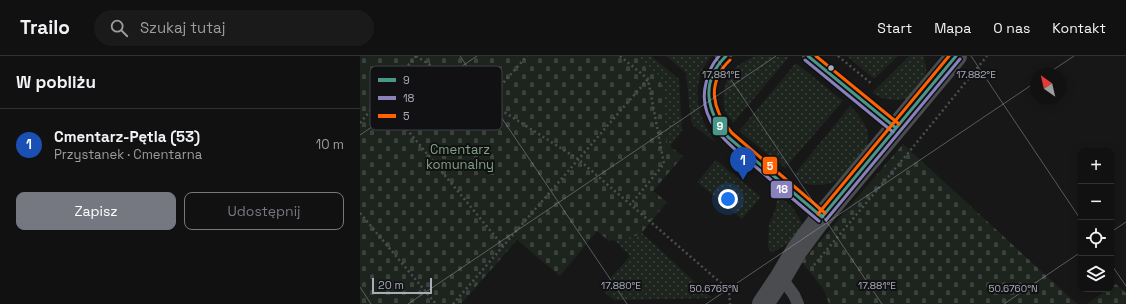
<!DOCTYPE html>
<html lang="pl">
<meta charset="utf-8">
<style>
:root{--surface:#111;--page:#1a1a1a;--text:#f1f3f6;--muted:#9c9d9f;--line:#303131;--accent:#757880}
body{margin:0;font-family:"Space Grotesk",sans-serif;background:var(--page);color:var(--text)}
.controls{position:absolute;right:12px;bottom:12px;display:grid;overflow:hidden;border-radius:8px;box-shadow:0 2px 10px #0003}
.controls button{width:36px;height:36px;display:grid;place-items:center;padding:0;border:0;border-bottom:1px solid var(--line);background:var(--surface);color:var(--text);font:20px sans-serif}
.compass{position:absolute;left:670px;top:12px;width:36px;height:36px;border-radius:50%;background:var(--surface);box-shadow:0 2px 10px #0003;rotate:326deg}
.scale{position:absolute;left:12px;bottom:10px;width:60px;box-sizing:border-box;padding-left:4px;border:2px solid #a8adb8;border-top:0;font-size:11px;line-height:14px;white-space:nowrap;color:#a8adb8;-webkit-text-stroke:3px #111113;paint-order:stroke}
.you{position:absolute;left:368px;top:143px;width:14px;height:14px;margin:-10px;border:3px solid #fff;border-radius:50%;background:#1a73e8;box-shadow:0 0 0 6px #1a73e833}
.badge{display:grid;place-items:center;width:26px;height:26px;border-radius:50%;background:var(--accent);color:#fff;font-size:13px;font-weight:700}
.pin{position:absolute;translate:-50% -33px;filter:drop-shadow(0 1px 2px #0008)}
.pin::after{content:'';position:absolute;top:21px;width:14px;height:12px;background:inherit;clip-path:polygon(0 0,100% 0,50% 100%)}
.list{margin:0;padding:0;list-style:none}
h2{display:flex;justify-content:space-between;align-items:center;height:52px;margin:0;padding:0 16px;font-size:17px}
h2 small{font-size:13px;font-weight:400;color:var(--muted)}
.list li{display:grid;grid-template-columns:26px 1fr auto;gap:12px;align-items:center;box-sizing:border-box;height:72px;padding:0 16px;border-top:1px solid var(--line)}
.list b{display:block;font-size:15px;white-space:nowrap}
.list p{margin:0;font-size:13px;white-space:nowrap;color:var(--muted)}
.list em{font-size:13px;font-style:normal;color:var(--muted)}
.actions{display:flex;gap:8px;padding:12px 16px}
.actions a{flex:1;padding:9px 0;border:1px solid var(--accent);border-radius:8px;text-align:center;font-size:14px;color:var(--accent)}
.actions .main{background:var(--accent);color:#fff}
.icon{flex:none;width:22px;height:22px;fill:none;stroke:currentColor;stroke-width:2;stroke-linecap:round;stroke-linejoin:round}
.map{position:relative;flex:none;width:766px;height:248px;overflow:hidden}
header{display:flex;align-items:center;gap:24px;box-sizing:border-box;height:56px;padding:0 20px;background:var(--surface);border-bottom:1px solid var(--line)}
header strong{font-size:19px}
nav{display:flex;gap:22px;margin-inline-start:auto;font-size:14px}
.search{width:280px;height:36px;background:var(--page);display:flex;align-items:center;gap:10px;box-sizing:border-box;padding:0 14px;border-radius:22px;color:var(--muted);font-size:15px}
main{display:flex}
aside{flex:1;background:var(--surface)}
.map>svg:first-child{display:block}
.grass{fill:url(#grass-dots)}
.cemetery{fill:url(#cemetery-stones)}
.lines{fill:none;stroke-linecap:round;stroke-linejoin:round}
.path{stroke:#4d4e52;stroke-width:2.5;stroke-dasharray:2 3;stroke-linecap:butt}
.lane{stroke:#4b4c50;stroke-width:12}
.street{stroke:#4b4c50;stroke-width:22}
.bus-1-casing{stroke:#111113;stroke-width:6}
.bus-2-casing{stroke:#111113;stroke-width:6}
.bus-3-casing{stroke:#111113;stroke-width:6}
.bus-1{stroke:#499789;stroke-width:3}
.bus-2{stroke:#8981bb;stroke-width:3}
.bus-3{stroke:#ff6200;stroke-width:3}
.ticks{fill:none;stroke:#a8adb8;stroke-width:1;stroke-opacity:0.45}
.bus-dot{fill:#a8adb8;stroke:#111113;stroke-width:1.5}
.labels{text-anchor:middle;stroke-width:4;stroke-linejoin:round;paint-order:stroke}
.park-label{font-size:13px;fill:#7fa381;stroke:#111113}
.key{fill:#111113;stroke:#3e4045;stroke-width:1}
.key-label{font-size:11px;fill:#a8adb8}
.ticks-label{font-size:10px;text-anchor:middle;fill:#a8adb8;stroke:#111113;stroke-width:4;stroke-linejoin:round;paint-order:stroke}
.line-badge{stroke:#111113;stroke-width:1.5}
.badge-label{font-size:11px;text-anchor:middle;font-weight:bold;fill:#fff}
</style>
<header>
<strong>Trailo</strong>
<div class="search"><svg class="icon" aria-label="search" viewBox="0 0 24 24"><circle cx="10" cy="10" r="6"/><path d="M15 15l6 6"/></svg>Szukaj tutaj</div>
<nav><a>Start</a><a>Mapa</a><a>O nas</a><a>Kontakt</a></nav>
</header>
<main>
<aside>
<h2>W pobliżu<small></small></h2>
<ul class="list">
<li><span class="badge" style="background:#1a4fb4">1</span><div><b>Cmentarz-Pętla (53)</b><p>Przystanek · Cmentarna</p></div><em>10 m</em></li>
</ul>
<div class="actions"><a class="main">Zapisz</a><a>Udostępnij</a></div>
</aside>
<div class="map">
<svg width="766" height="248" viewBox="0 0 766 248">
<defs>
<pattern id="grass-dots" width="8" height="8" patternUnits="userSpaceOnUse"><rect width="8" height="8" fill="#1d241e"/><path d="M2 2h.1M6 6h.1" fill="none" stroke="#3b413d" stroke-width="1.8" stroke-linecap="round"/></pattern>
<pattern id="cemetery-stones" width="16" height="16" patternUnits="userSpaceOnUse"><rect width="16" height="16" fill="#1d241e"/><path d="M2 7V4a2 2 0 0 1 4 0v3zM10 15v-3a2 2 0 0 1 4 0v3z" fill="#3b413d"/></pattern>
</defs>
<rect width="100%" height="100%" fill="#171717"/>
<path class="grass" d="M 276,0 L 291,0 L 319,23 L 322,75 L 310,90 L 307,88 L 301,21 Z
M 306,0 L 351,0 C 329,29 336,60 356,87 L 333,69 L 331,65 L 326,17 Z
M 397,0 L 429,1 L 373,67 C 371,64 368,60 366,57 C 360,44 365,21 375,12 C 381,7 389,2 397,0 Z
M 487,0 L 538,0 L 514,23 Z
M 549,0 L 563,0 C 567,10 568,20 561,29 C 559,32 557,37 554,39 C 553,40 550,41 548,42 C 535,46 524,44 512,37 Z
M 436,7 L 483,45 L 425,112 L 379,75 Z
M 490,50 C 498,58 506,67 508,78 C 510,89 503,98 497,106 C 492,111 488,118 482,122 C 472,129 455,131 443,127 C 440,125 437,121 434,119 Z
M 356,104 L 401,141 L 382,163 L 337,126 Z
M 418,140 C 432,149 436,155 443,170 L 430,186 L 412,197 L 408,191 L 409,168 L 415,155 Z
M 282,177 L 352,242 L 254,244 L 244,236 L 249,230 L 247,226 L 270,200 L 254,184 L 280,179 Z"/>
<path class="cemetery" d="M 0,0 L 276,0 L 301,21 L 307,88 L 323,100 L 293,135 L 307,146 L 280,179 L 249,185 L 237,175 L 200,220 L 157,184 L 101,248 L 0,248 Z
M 543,88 L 717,248 L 469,248 L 464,234 L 442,206 Z
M 756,228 L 766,237 L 766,248 L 727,248 L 748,233 L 751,233 L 751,231 Z"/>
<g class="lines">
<path class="path" d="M 56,0 L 218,103 L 369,234 L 370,248
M 260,0 L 288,23 L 304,108 L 271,148
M 478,0 L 512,28
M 21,42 L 143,190
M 127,45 L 167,0
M 0,67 L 56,0
M 0,157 L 76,248
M 454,209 L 549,96 L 627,0
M 93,248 L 288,23"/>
<path class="lane" d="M 366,0 C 362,4 358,8 356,12 C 343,38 349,61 368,81 L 462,161
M 448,0 L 536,72
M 421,221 L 434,239 L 438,248"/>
<path class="street" d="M 403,248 L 421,221 L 437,194 L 457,167 L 596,0"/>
<defs>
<path id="bus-1" d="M 366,0 C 340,26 346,55 368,81 L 462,161
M 448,0 L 536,72
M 462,161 L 596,0"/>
<path id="bus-2" d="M 359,0 C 352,8 348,17 346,27 C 335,68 376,94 403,117 C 421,133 440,149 459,165
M 445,4 L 533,76
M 466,164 L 600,3"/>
<path id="bus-3" d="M 456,0 L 539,68
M 370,4 C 346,27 352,54 372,77 L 465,157
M 458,158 L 589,0"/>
</defs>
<use href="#bus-1" class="bus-1-casing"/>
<use href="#bus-2" class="bus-2-casing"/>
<use href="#bus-3" class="bus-3-casing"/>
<use href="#bus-1" class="bus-1"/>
<use href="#bus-2" class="bus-2"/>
<use href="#bus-3" class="bus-3"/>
</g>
<path class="ticks" d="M 100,0 L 267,248M 355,0 L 522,248M 611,0 L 721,164M 687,18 L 714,0M 0,79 L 117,0M 751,176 L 766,166M 751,208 L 766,230M 0,231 L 11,248M 48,248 L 416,0M 346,248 L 676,26M 644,248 L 721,196"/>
<circle class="bus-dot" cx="471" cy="12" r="3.5"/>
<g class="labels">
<g class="park-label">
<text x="100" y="98">Cmentarz<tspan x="100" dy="15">komunalny</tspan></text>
</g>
</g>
<rect x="10" y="10" width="132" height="64" rx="6" class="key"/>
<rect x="18" y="22" width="18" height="4" fill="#499789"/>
<rect x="18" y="40" width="18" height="4" fill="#8981bb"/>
<rect x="18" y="58" width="18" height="4" fill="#ff6200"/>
<g class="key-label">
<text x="43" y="28">9</text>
<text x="43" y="46">18</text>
<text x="43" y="64">5</text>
</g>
<g class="ticks-label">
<text x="361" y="22">17.881°E</text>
<text x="616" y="22">17.882°E</text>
<text x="261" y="233">17.880°E</text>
<text x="517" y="233">17.881°E</text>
<text x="354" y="236">50.6765°N</text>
<text x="653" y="236">50.6760°N</text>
</g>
<g class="line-badge">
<rect x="352" y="60" width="16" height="20" rx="4" fill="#499789"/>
<rect x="402" y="100" width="16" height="19" rx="4" fill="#ff6200"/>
<rect x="410" y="124" width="23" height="19" rx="4" fill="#8981bb"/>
</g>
<g class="badge-label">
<text x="360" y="74">9</text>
<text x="410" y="114">5</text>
<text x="422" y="137">18</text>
</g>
</svg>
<div class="controls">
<button>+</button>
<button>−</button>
<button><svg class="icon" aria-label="locate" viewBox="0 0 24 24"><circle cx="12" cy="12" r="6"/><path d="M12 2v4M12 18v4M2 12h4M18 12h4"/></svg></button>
<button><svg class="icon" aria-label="layers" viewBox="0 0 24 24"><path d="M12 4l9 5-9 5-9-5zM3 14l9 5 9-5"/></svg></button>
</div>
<svg class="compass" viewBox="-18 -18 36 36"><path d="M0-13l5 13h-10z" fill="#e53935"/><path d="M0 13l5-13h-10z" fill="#9c9d9f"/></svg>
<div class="scale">20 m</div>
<div class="you"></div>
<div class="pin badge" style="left:383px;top:124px;background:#1a4fb4">1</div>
</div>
</main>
